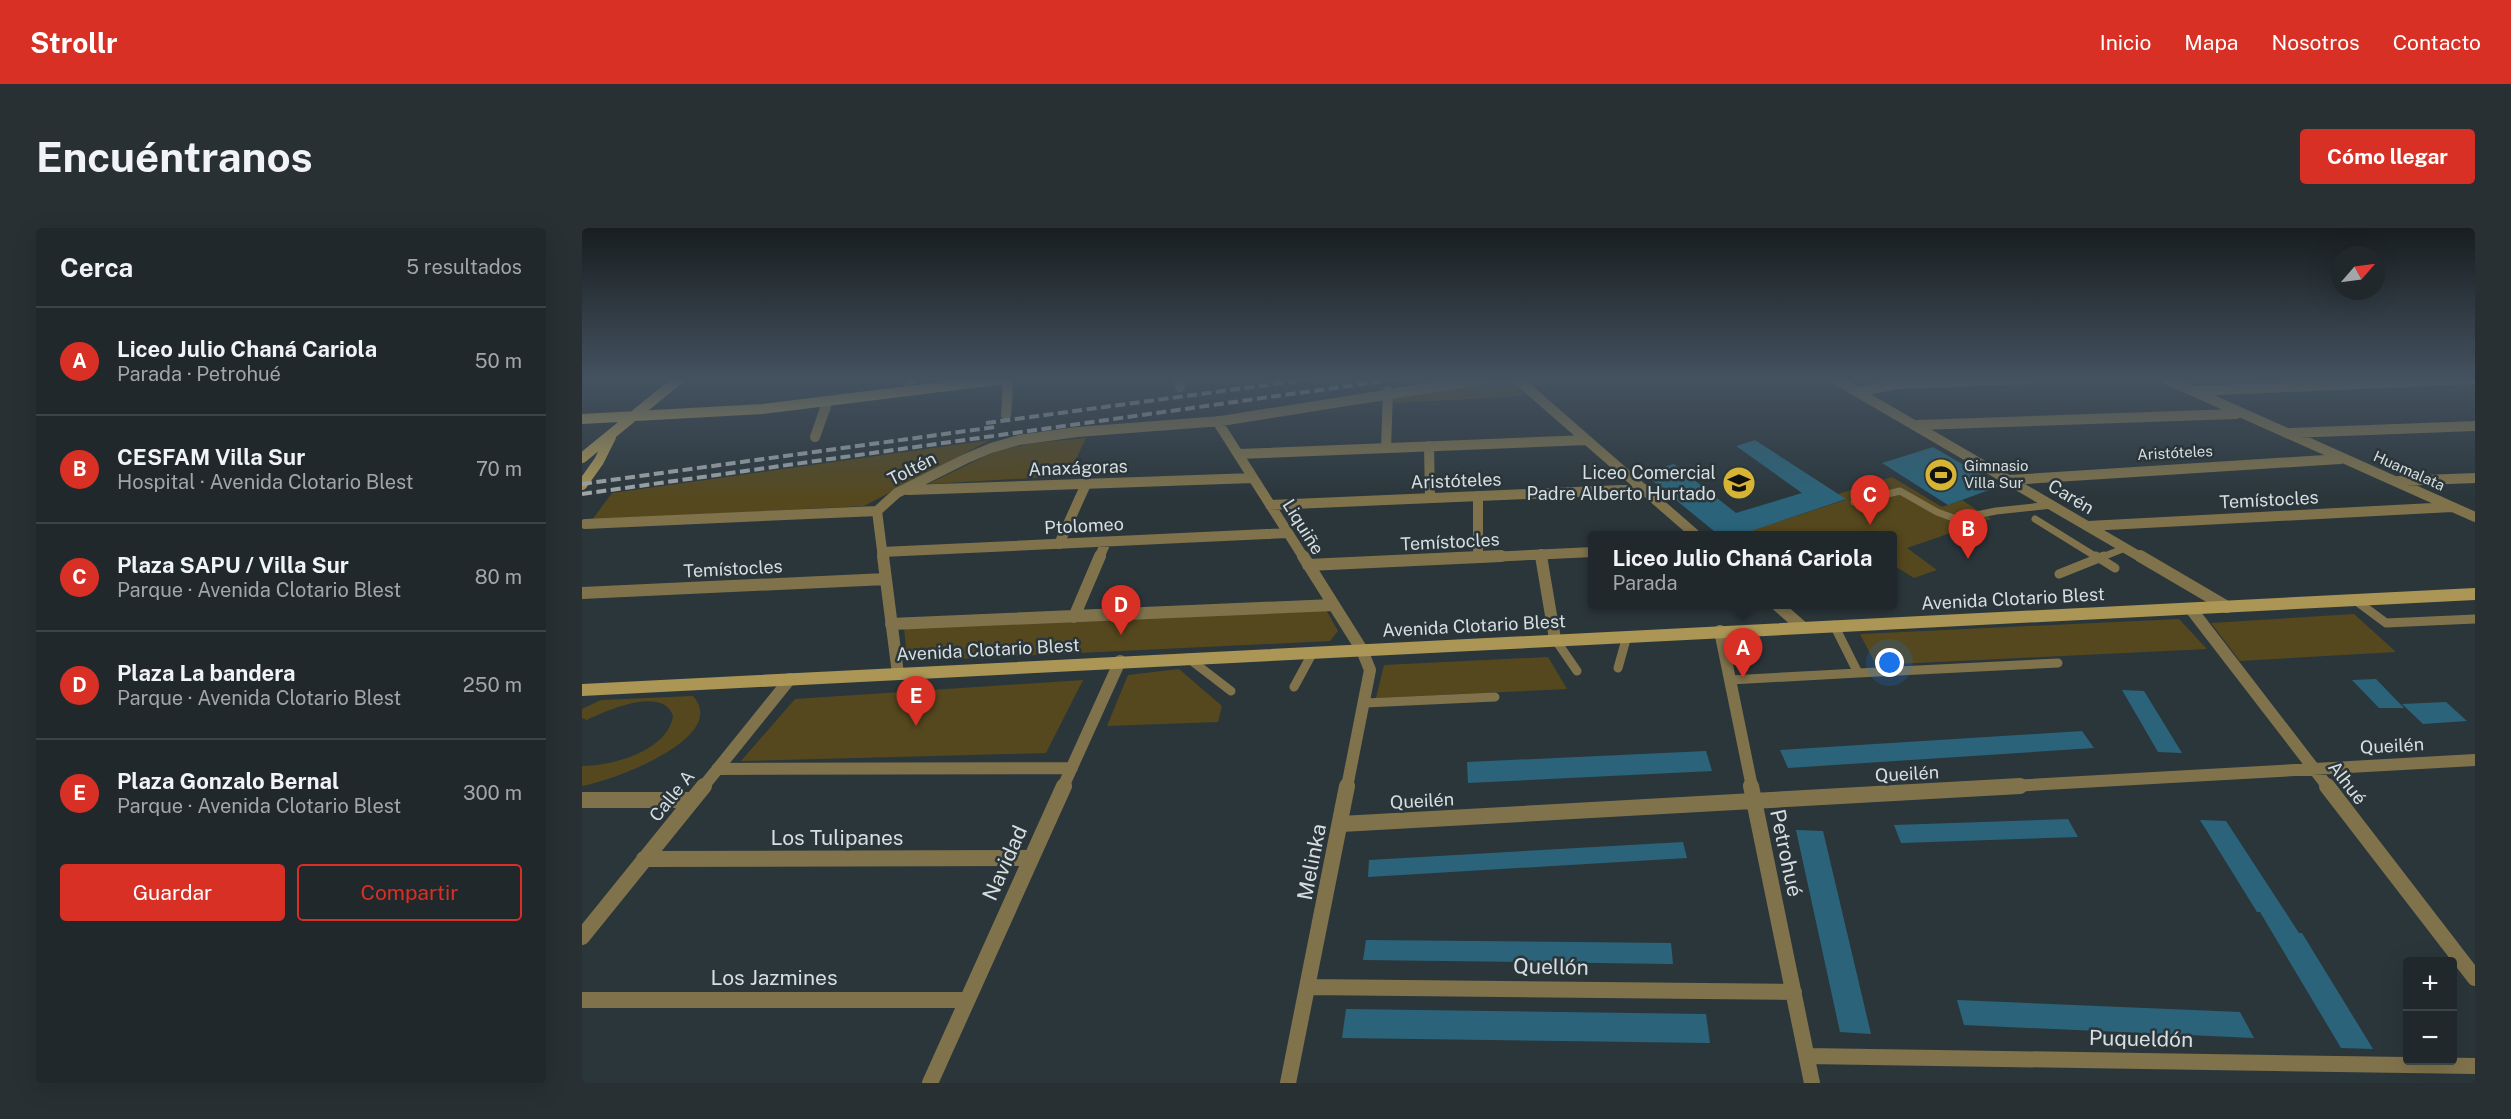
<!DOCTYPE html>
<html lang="es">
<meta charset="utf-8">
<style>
:root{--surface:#20282c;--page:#283034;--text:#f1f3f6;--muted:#a2a6a9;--line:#3d4448;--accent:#d93025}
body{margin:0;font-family:"Public Sans",sans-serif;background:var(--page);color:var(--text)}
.controls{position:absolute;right:18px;bottom:18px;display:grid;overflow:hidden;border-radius:6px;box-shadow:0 6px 24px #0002}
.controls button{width:54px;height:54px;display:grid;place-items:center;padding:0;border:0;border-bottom:2px solid var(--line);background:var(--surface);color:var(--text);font:30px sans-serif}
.compass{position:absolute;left:1749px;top:18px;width:54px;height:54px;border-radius:50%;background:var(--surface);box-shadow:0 6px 24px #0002;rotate:62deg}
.you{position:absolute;left:1308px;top:435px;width:21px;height:21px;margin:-15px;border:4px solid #fff;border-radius:50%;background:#1a73e8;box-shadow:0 0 0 9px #1a73e833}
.badge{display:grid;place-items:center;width:39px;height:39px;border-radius:50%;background:var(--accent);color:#fff;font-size:20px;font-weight:700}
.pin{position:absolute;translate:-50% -50px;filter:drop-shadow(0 2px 3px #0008)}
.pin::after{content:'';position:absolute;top:32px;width:21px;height:18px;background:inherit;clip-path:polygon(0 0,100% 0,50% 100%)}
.popup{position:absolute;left:1006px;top:303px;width:309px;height:78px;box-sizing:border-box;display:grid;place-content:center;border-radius:6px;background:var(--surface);filter:drop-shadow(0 2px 4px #0005);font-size:20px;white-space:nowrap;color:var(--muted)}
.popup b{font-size:22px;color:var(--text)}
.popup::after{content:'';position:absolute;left:50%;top:100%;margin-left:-12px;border:12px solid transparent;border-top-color:var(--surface)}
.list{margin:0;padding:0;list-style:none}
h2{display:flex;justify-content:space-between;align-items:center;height:78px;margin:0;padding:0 24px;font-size:26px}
h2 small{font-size:20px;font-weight:400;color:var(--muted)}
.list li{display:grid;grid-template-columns:39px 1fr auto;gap:18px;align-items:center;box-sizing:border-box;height:108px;padding:0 24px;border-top:2px solid var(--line)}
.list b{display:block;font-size:22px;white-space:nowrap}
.list p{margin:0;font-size:20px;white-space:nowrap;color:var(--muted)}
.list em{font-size:20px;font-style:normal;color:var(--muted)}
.actions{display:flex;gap:12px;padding:18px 24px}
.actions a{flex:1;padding:14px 0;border:2px solid var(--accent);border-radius:6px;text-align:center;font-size:21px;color:var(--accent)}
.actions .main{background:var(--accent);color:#fff}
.map{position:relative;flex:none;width:1893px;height:855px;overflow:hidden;border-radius:6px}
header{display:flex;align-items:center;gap:36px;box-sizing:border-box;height:84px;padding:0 30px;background:var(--accent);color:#fff}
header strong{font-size:28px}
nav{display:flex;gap:33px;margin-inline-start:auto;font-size:21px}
.intro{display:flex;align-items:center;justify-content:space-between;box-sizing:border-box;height:144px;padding:0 36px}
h1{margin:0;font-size:42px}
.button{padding:15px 27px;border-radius:6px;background:var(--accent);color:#fff;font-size:21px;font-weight:700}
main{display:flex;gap:36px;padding:0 36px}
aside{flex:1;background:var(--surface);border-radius:6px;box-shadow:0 6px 24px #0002}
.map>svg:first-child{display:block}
.green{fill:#55481e}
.building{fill:#2b647a}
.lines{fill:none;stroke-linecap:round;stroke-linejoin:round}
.service-far1{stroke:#80734c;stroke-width:7}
.service{stroke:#80734c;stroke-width:9}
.pedestrian{stroke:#80734c;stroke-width:10}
.minor-far2{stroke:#80734c;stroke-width:10}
.minor-far1{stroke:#80734c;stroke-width:12}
.minor{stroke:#80734c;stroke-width:16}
.secondary-far1{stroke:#ab9655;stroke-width:10}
.secondary{stroke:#ab9655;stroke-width:12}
.rail{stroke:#a1a9ac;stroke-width:4;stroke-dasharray:10 4.5;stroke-linecap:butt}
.labels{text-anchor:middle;stroke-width:5;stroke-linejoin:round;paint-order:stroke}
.far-street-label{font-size:15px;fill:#d7dee1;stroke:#2b363b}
.far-poi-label{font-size:15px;fill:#d7dee1;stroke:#2b363b;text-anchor:start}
.street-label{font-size:18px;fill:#d7dee1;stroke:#2b363b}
.poi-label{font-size:18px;fill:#d7dee1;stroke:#2b363b;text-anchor:end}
.near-street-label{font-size:21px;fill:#d7dee1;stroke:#2b363b}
</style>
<header>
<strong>Strollr</strong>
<nav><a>Inicio</a><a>Mapa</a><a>Nosotros</a><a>Contacto</a></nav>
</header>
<div class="intro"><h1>Encuéntranos</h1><a class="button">Cómo llegar</a></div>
<main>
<aside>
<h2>Cerca<small>5 resultados</small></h2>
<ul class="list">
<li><span class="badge">A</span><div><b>Liceo Julio Chaná Cariola</b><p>Parada · Petrohué</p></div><em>50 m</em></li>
<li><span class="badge">B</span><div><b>CESFAM Villa Sur</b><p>Hospital · Avenida Clotario Blest</p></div><em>70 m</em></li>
<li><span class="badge">C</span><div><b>Plaza SAPU / Villa Sur</b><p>Parque · Avenida Clotario Blest</p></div><em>80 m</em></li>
<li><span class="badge">D</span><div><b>Plaza La bandera</b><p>Parque · Avenida Clotario Blest</p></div><em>250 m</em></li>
<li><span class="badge">E</span><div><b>Plaza Gonzalo Bernal</b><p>Parque · Avenida Clotario Blest</p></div><em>300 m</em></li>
</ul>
<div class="actions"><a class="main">Guardar</a><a>Compartir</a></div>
</aside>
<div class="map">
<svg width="1893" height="855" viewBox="0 0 1893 855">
<rect width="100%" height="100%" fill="#2b363b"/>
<path class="green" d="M 927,151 L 943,168 L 812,175 L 812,167 Z
M 504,210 L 486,248 L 346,256 L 414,223 L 452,215 Z
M 408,212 L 282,278 L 10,292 L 30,265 Z
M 1310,249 L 1360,279 L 1380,272 L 1409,291 L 1325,320 L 1355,342 L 1332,350 L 1311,337 L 1311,308 L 1271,307 L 1265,303 L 1252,308 L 1173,308 L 1167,303 L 1263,272 L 1256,266 Z
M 743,380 L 756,403 L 748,413 L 331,433 L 325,430 L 322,400 Z
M 1772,386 L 1814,424 L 1658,433 L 1629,395 Z
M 1597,391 L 1625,421 L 1294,437 L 1278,406 Z
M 966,429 L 985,461 L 794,470 L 802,437 Z
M 597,441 L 640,478 L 636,494 L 525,498 L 546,447 Z
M 501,452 L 464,525 L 159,533 L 213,471 Z
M 111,468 C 149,510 27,554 0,558 L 0,538 C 30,538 86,523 91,488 C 81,457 23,483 5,492 L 0,490 L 0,481 L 19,472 Z"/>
<path class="building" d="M 1173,212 L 1264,271 L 1154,308 L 1138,308 L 1061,245 L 1092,236 L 1154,285 L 1220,265 L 1154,218 Z
M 1351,219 L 1418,258 L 1366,277 L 1300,235 Z
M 1794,451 L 1822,480 L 1797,480 L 1770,452 Z
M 1540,462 L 1562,463 L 1600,525 L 1576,524 Z
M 1864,474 L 1885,493 L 1841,496 L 1820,476 Z
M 1500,503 L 1512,520 L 1206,540 L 1198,522 Z
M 1124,523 L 1130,543 L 886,555 L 885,534 Z
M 1486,591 L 1496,609 L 1319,615 L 1312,597 Z
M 1618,592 L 1644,593 L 1717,705 L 1720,705 L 1791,821 L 1759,820 L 1678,684 L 1675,684 Z
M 1214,602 L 1241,603 L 1289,806 L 1258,804 Z
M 1101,614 L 1105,630 L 786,649 L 787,632 Z
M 784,712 L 1089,715 L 1091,736 L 781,732 Z
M 1375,772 L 1658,784 L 1672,810 L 1382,797 Z
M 764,781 L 1124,786 L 1128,815 L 760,810 Z"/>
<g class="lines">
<path class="service-far1" d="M 323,164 L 331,151
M 1272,274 L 1318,263 L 1355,284 L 1374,291 L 1414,283 L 1470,277
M 1453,291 L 1516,330
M 1518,330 L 1543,320"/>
<path class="service" d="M 1514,328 L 1533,340
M 1477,346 L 1522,328
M 1773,372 L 1804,395 L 1893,391
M 1252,397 L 1276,445 L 1476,435
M 973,411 L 995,443
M 606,430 L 649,463
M 1036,440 L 1045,408
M 1148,452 L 1276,445
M 712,459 L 731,424
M 783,475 L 913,469"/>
<path class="pedestrian" d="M 847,218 L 848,270
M 804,220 L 806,163
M 896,268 L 896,329
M 477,316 L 504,256"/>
<path class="minor-far2" d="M 422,151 L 426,159 L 424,187
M 597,151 L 598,159
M 935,151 L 1115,308
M 1253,151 L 1560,330
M 1584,151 L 1893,289
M 1614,163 L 1893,151
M 1276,164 L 1315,156 L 1448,151
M 635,193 L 722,330
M 1336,197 L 1654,186
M 1708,205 L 1893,198
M 233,209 L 244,178
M 656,226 L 1004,212
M 1427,252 L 1758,231
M 1817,253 L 1893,250
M 326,262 L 671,250
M 688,277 L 1062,261
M 3,296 L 295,283
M 1506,298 L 1870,279
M 300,324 L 706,305
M 959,326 L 960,330
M 301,330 L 295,283 L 315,265 L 383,231 L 409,220 L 437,212 L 495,204 L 639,193 L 903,151
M 517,330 L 524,314
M 886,330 L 1011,324"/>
<path class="minor-far1" d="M 301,328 L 316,446
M 721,328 L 780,422 L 788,442 L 765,559
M 959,328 L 973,411
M 1558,328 L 1645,379
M 726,337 L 919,328
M 0,365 L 304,351
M 1194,376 L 1219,398
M 1609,381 L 1746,559
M 492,389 L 518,328
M 309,396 L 751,377
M 1138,403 L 1170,559
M 135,541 L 490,540
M 121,559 L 208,451
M 481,559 L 538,433
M 1411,559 L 1893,532"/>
<path class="minor" d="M 1169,558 L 1230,855
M 1745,558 L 1893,750
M 0,572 L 110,572
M 759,596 L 1438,558
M 62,631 L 449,630
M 0,709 L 122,558
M 726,759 L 1212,764
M 0,772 L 385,772
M 1225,828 L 1893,838
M 348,855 L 482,558
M 706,855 L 765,558"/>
<path class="secondary-far1" d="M 0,191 L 180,181 L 423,151
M 0,230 L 97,151
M 0,257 L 17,233 L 29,209"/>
<path class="secondary" d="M 0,462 L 1893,366"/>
<path class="rail" d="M 404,195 L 729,151
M 0,256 L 413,199
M 0,266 L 815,151"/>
</g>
<linearGradient id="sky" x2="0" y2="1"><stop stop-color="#181e20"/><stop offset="0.56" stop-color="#445260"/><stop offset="1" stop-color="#445260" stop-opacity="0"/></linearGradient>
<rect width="1893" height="271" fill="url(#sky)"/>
<defs>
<symbol id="stadium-disc" viewBox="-11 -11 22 22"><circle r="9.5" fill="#d8b434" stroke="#2b363b"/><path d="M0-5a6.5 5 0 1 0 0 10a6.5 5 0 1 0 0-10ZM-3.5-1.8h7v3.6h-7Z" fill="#111"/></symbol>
<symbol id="school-disc" viewBox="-11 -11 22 22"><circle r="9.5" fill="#d8b434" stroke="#2b363b"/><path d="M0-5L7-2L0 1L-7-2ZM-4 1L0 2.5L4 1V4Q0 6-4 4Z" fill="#111"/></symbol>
</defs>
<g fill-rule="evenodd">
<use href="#stadium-disc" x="1340" y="228" width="38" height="38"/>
<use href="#school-disc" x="1138" y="236" width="38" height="38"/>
</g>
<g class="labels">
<g class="far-street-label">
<text transform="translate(1593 225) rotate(-3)" y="5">Aristóteles</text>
<text transform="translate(1827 243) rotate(24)" y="5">Huamalata</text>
</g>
<g class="far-poi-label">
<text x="1382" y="243">Gimnasio<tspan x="1382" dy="17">Villa Sur</tspan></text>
</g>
<g class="street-label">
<text transform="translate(496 240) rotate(-2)" y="6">Anaxágoras</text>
<text transform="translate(330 241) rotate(-27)" y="6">Toltén</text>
<text transform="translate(874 253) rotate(-2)" y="6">Aristóteles</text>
<text transform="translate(1489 269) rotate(31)" y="6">Carén</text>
<text transform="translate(1687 272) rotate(-3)" y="6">Temístocles</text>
<text transform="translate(502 298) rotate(-3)" y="6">Ptolomeo</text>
<text transform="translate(721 299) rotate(58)" y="6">Liquiñe</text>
<text transform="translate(868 314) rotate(-3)" y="6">Temístocles</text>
<text transform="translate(151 341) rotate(-3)" y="6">Temístocles</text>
<text transform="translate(1431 371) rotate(-3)" y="6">Avenida Clotario Blest</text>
<text transform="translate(892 398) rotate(-3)" y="6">Avenida Clotario Blest</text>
<text transform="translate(406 422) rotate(-3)" y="6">Avenida Clotario Blest</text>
<text transform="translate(1810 518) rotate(-3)" y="6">Queilén</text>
<text transform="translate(1325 546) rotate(-3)" y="6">Queilén</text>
<text transform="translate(1765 555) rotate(52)" y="6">Alhué</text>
<text transform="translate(90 568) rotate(-51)" y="6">Calle A</text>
<text transform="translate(840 573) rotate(-3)" y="6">Queilén</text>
</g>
<g class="poi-label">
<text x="1134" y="251">Liceo Comercial<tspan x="1134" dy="21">Padre Alberto Hurtado</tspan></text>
</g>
<g class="near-street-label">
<text x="255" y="617">Los Tulipanes</text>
<text transform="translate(1204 625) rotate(78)" y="7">Petrohué</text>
<text transform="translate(730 634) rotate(-79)" y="7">Melinka</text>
<text transform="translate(423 635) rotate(-66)" y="7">Navidad</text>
<text transform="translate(969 739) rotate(1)" y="7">Quellón</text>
<text x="192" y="757">Los Jazmines</text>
<text transform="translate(1559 811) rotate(1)" y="7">Puqueldón</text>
</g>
</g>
</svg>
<div class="controls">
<button>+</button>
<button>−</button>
</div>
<svg class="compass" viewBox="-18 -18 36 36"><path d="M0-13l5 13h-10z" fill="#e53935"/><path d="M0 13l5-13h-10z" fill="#a2a6a9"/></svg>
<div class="you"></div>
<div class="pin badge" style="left:1161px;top:450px">A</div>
<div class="popup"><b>Liceo Julio Chaná Cariola</b>Parada</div>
<div class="pin badge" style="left:1386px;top:331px">B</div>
<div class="pin badge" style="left:1288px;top:297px">C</div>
<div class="pin badge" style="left:539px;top:407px">D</div>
<div class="pin badge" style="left:334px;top:498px">E</div>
</div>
</main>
